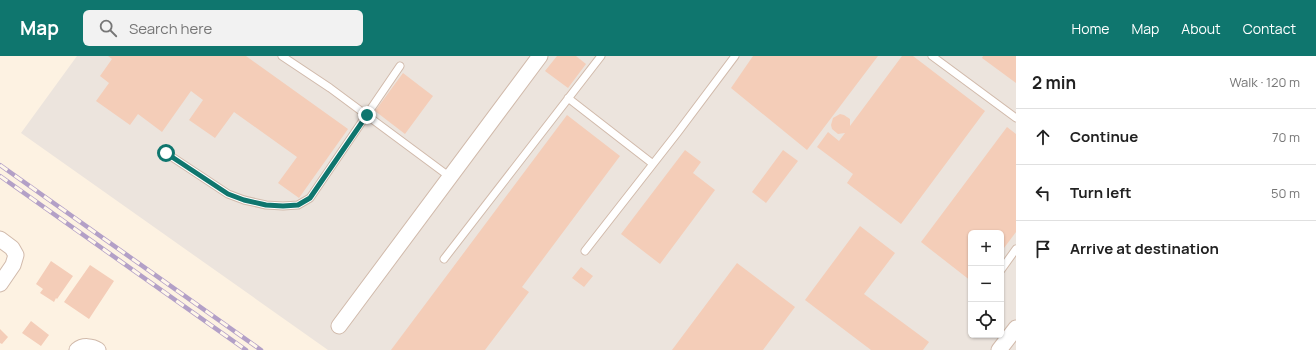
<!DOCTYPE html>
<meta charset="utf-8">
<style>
:root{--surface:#fff;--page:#f2f2f2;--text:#222;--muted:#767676;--line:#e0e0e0;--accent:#0f766e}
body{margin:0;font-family:Manrope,sans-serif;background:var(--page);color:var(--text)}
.controls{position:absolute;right:12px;bottom:12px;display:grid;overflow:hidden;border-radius:6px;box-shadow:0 1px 3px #0004}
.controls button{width:36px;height:36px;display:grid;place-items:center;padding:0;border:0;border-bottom:1px solid var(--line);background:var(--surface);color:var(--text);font:20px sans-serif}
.stop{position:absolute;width:12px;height:12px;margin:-9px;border:3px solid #0f766e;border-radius:50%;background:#fff}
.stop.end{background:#0f766e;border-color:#fff;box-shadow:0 1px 4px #0008}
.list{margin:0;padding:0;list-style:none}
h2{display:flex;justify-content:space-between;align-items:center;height:52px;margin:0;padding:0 16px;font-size:17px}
h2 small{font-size:13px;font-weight:400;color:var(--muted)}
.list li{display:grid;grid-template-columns:26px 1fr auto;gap:12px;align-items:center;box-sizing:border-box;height:56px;padding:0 16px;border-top:1px solid var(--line)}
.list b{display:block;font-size:15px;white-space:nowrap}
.list em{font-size:13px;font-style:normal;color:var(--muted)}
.icon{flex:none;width:22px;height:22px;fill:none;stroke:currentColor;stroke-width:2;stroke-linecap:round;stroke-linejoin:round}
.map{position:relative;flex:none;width:1016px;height:294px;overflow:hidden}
header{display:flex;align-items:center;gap:24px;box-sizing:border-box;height:56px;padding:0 20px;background:var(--accent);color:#fff}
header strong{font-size:19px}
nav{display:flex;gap:22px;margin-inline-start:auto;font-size:14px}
.search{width:280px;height:36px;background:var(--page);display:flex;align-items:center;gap:10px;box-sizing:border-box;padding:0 14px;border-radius:6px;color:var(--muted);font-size:15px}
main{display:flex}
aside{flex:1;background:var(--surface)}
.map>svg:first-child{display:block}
.industrial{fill:#ece4dd;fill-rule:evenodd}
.building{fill:#f4cdb8}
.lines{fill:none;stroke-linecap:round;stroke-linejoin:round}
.service-casing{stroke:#d1baab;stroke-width:9}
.minor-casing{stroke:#d1baab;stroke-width:17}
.service{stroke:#fff;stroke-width:7}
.minor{stroke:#fff;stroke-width:15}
.rail-casing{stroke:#b3a0c7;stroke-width:4.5}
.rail{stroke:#fff6ea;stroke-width:3;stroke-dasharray:9;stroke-linecap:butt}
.route{stroke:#0f766e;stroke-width:5}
</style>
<header>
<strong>Map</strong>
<div class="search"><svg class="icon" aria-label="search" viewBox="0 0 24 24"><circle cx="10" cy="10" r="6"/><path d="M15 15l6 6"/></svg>Search here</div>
<nav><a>Home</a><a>Map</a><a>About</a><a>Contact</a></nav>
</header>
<main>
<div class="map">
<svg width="1016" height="294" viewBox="0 0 1016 294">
<rect width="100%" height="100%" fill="#fdf2e2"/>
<path class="industrial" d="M 77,0 L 1016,0 L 1016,294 L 328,294 L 21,77 ZM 971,177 L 1001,177 L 1001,279 L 971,279 Z"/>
<path class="building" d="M 108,0 L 246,0 L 348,73 L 299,142 L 278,127 L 297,101 L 234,56 L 215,82 L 189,64 L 203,44 L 191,35 L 162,76 L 138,58 L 130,69 L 96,45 L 109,27 L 100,20 L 112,3 Z
M 557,0 L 576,0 L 586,8 L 568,32 L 545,15 Z
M 753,0 L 878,0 L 807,94 L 731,32 Z
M 902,0 L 913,0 L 985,55 L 901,168 L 847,127 L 853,118 L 817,91 L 828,76 L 839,85 L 845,77 L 838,78 L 832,73 L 831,69 L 833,62 L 840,58 L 844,59 L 850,63 L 850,70 Z
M 983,0 L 1016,0 L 1016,27 L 982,2 Z
M 403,17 L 433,40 L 405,78 L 375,55 Z
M 567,59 L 620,100 L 522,231 L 529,236 L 485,294 L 391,294 Z
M 1007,71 L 1016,78 L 1016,176 L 1001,196 L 1001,177 L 971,177 L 971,225 L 921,186 Z
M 685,94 L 701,106 L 693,117 L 715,134 L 660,208 L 621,178 Z
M 783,94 L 798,105 L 766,147 L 752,136 Z
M 860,170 L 895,197 L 864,238 L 929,286 L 923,294 L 871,294 L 805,244 Z
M 51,205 L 73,220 L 57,243 L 56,242 L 54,246 L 40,237 L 43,233 L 36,228 Z
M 737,207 L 795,251 L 763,294 L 672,294 Z
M 90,209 L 114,225 L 89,263 L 64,246 Z
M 581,211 L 593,220 L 584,231 L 572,222 Z
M 31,265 L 49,279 L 41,290 L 22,277 Z
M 0,273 L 8,281 L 2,288 L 0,287 Z"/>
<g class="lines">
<defs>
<path id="service" d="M 282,0 L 330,32 L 450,121
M 932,0 L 1016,62
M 568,42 L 653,108
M 166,97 L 228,138 L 244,144 L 266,149 L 283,150 L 298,149 L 310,142 L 400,10
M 585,195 L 678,76 L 735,0
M 444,203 L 601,0
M 1001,214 L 1016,193"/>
<path id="minor" d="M 0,183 L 12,192 L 16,199 L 13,209 L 0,228
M 339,270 L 540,0
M 77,294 C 83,289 92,290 98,294
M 999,294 L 1016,272"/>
</defs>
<use href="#service" class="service-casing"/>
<use href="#minor" class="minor-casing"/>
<use href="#service" class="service"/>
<use href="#minor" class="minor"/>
<defs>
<path id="rail" d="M 0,109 L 261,294
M 0,120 L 246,294"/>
</defs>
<use href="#rail" class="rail-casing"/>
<use href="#rail" class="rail"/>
</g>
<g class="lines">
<path class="route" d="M 166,97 L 228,138 L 244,144 L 266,149 L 283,150 L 298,149 L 310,142 L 367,59"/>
</g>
</svg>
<div class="controls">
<button>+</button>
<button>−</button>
<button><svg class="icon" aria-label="locate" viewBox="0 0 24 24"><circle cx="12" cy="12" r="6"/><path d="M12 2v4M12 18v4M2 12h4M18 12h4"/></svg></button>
</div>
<div class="stop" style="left:166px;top:97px"></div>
<div class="stop end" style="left:367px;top:59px"></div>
</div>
<aside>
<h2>2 min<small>Walk · 120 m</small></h2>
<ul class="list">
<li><svg class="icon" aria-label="ahead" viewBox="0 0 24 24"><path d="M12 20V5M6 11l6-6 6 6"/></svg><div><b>Continue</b></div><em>70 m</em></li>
<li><svg class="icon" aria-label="left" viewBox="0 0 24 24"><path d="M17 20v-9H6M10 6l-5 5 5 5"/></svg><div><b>Turn left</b></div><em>50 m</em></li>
<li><svg class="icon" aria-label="arrive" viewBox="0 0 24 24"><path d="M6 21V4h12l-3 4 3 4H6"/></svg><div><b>Arrive at destination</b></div></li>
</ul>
</aside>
</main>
